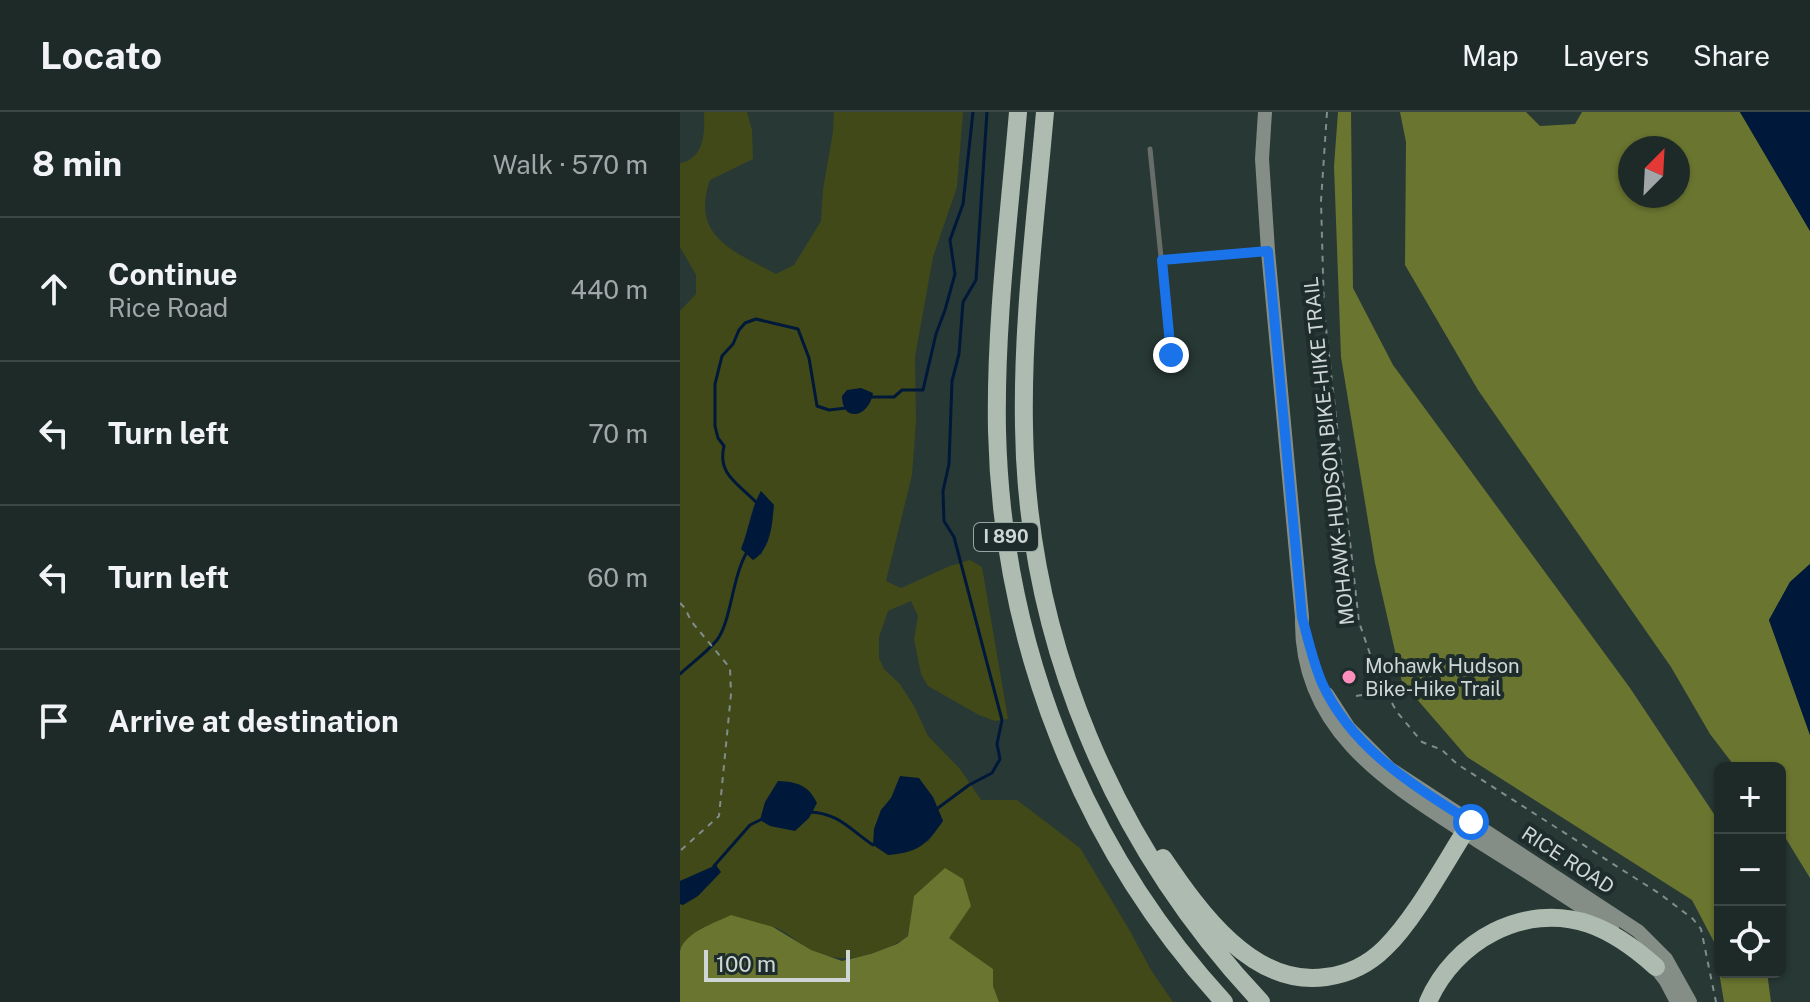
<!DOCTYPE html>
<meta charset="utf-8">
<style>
:root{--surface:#1e2a28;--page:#263230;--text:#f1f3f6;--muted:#a1a7a8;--line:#3c4645}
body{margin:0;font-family:"Public Sans",sans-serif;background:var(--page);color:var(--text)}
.controls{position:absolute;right:24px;bottom:24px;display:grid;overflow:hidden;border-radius:12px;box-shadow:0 2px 6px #0004}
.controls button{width:72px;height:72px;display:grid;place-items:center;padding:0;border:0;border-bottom:2px solid var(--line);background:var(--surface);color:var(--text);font:40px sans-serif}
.compass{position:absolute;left:938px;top:24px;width:72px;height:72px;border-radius:50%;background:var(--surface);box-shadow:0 2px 6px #0004;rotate:24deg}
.scale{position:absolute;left:24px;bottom:20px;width:146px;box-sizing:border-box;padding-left:8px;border:4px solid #ced7d6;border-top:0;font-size:22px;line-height:28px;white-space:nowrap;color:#ced7d6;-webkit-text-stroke:6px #1e2d2b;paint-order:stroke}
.stop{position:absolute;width:24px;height:24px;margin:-18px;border:6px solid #1a73e8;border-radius:50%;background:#fff}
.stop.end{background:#1a73e8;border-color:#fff;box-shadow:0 2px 8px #0008}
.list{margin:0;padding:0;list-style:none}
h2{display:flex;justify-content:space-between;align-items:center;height:104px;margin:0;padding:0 32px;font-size:34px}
h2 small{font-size:26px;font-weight:400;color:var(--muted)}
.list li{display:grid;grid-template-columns:52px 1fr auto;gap:24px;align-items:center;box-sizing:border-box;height:144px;padding:0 32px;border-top:2px solid var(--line)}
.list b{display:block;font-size:30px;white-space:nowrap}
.list p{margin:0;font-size:26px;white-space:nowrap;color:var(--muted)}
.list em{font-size:26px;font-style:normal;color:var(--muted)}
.icon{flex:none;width:44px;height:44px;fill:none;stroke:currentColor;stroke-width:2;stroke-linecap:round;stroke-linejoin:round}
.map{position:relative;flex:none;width:1130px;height:890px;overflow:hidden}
header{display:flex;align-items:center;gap:48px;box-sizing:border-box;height:112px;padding:0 40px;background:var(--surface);border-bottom:2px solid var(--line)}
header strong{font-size:38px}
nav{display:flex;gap:44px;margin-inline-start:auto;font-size:28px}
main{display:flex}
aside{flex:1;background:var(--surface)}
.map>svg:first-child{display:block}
.green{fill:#414919;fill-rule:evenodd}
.forest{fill:#6a7630;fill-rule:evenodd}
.water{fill:#00183a}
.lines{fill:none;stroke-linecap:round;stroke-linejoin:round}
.stream{stroke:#00183a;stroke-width:3}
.path{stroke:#818d8b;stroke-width:2;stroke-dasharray:6 6;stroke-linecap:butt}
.lane{stroke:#676d69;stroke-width:5}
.secondary{stroke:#848d86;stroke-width:14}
.highway{stroke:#adbbb0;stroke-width:18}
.route{stroke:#1a73e8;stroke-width:10}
.poi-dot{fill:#fe8ebb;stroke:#1e2d2b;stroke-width:3}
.labels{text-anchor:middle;stroke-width:8;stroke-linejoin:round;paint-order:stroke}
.shield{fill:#1e2d2b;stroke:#99a4a3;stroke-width:2}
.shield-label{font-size:18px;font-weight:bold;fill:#ced7d6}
.street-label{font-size:20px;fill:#ced7d6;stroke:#1e2d2b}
.poi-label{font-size:20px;fill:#ced7d6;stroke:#1e2d2b;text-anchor:start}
</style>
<header>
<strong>Locato</strong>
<nav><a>Map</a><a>Layers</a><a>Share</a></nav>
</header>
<main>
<aside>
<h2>8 min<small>Walk · 570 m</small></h2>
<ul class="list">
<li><svg class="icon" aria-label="ahead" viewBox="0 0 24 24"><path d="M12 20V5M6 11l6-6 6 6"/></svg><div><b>Continue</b><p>Rice Road</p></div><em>440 m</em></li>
<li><svg class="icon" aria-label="left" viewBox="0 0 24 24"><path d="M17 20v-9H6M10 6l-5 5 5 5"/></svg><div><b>Turn left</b></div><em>70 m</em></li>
<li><svg class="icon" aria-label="left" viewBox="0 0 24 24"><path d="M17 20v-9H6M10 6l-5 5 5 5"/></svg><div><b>Turn left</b></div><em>60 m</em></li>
<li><svg class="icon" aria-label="arrive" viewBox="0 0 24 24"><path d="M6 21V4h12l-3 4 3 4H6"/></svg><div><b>Arrive at destination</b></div></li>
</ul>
</aside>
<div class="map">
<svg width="1130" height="890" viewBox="0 0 1130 890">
<rect width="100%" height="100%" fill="#283835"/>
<path class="green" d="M 24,0 L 67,0 L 72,18 L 73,47 L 30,68 C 10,125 54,139 96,162 L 114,153 L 141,109 L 143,77 L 153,20 L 154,0 L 283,0 L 277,75 L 253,145 L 235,245 L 236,309 L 232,363 L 206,469 L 221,476 L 270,454 L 290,448 L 302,455 L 328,607 L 315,609 L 299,603 L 248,574 L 241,562 L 234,527 L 238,504 L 231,489 L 208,499 L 199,525 L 199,546 L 204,557 L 220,572 L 234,594 L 248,624 L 280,657 L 301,688 L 337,688 L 400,736 L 450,819 L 471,858 L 493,890 L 319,890 L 313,874 L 313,857 L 268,826 L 234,784 L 228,824 C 198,845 164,854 130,838 C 119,832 106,818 93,815 C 83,813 23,825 8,828 L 0,838 L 0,792 L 3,793 L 41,760 L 16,763 L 0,769 L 0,199 L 16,182 L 16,163 L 0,135 L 0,51 C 24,47 25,21 24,0 ZM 81,379 L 82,443 L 61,437 C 69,418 70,396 81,379 ZM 253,685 L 263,709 L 248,730 L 194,717 L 201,698 L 211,686 Z"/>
<path class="forest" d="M 658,0 L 671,0 L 673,176 L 713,253 L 950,576 L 1040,711 L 1040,860 L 1087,860 L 1091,890 L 1044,890 L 1034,830 L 1012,788 L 787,645 L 722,570 L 695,451 L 661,245 L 654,54 Z
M 720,0 L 846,0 L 860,14 L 895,12 L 902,0 L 1060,0 L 1130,119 L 1130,452 L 1110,470 L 1089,508 L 1130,623 L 1130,766 L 1100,717 L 1100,656 L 1056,656 L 1030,622 L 991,555 L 798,278 L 725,153 L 726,30 ZM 950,36 L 998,36 L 998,84 L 950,84 Z
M 265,756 L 283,767 L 291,794 L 269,826 L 313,857 L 313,874 L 319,890 L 0,890 C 0,875 0,854 0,839 C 5,820 35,811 51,803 L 93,815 L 131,838 L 162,849 L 191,842 L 217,832 L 228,824 L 234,784 Z"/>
<path class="water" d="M 1060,0 L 1130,0 L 1130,119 Z
M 181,276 L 193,281 C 189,306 162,311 162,284 L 167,278 Z
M 81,379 L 94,393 C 92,413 91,437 73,448 L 61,437 C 69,418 71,397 81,379 Z
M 1130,452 L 1130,623 L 1089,508 L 1110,470 Z
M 220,664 L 239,666 L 253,685 L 263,709 C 245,734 239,740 208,743 L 193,733 L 194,717 L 201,698 L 211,686 Z
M 98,669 C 118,670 128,673 137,691 L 129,706 L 115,719 L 90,714 L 80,708 L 85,690 Z
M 36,753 L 41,760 L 18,784 L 3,793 L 0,792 L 0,769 Z"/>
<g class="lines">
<path class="stream" d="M 191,285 L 214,285 L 222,278 L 243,278 L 256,222 L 265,198 L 275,162 L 270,128 L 283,92 L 293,0
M 76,390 C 59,372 37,363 44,334 L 38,326 L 35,314 L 35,272 L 42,244 L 53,232 L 59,218 L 65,211 L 76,207 L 118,217 L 129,246 L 137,294 L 149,298 L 166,296
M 0,562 C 12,551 27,540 37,528 C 51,510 52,465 67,440
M 254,699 L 289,673 L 312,661 L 320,647 L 317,632 L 322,608 L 274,425 L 264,409 L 263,379 L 269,352 L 272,269 L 279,242 L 283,190 L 296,168 L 307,0
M 129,700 C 159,701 169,717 193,733 L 195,731
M 34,754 L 70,713 L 82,707"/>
<path class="path" d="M 647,0 L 641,89 L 644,198 L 679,510 L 699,568 L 717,600 L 742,630 L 762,638 L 777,652 L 980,782 L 1013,807 L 1021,817 L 1036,890
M 0,491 L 5,496 L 11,509 L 50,556 L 51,582 L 39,704 L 0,739
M 676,584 L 689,582 L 699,568"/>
<path class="lane" d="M 470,37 L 491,243
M 482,148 L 584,139"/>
<path class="secondary" d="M 585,0 L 582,47 L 588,139 L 622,505 C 619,621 713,674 798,729 C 843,757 888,786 932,815
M 647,582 L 669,616 L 709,656 L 958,819 L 986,847 L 1010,890
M 969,847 L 986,869 L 997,890"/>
<path class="highway" d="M 338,0 C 329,106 315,213 317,319 C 322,530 401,735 544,890
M 365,0 C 356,104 342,210 344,315 C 347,530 434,734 581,890
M 483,746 C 519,799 573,876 646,865 C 669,862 689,852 705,836 C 736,806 767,747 791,710
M 748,890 C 774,829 844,790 909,812 C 935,821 956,837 976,855"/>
</g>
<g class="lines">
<path class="route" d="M 491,243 L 482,148 L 588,139 L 622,505 C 628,527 633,550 642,571 C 672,637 733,673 791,710"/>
</g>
<circle class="poi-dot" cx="669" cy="565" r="8"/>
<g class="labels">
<rect class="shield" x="294" y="411" width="64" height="28" rx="6"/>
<g class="shield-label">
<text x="326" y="431">I 890</text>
</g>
<g class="street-label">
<text transform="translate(649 339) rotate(-96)" y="7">MOHAWK-HUDSON BIKE-HIKE TRAIL</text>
<text transform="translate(888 748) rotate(33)" y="7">RICE ROAD</text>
</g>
<g class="poi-label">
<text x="685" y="561">Mohawk Hudson<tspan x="685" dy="23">Bike-Hike Trail</tspan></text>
</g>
</g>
</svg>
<div class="controls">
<button>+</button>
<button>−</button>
<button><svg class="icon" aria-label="locate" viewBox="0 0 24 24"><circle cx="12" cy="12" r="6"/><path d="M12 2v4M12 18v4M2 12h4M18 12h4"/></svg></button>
</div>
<svg class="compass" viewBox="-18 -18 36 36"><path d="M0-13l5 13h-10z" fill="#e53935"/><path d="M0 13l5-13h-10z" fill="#a1a7a8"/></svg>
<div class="scale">100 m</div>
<div class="stop" style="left:791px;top:710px"></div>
<div class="stop end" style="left:491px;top:243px"></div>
</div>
</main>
